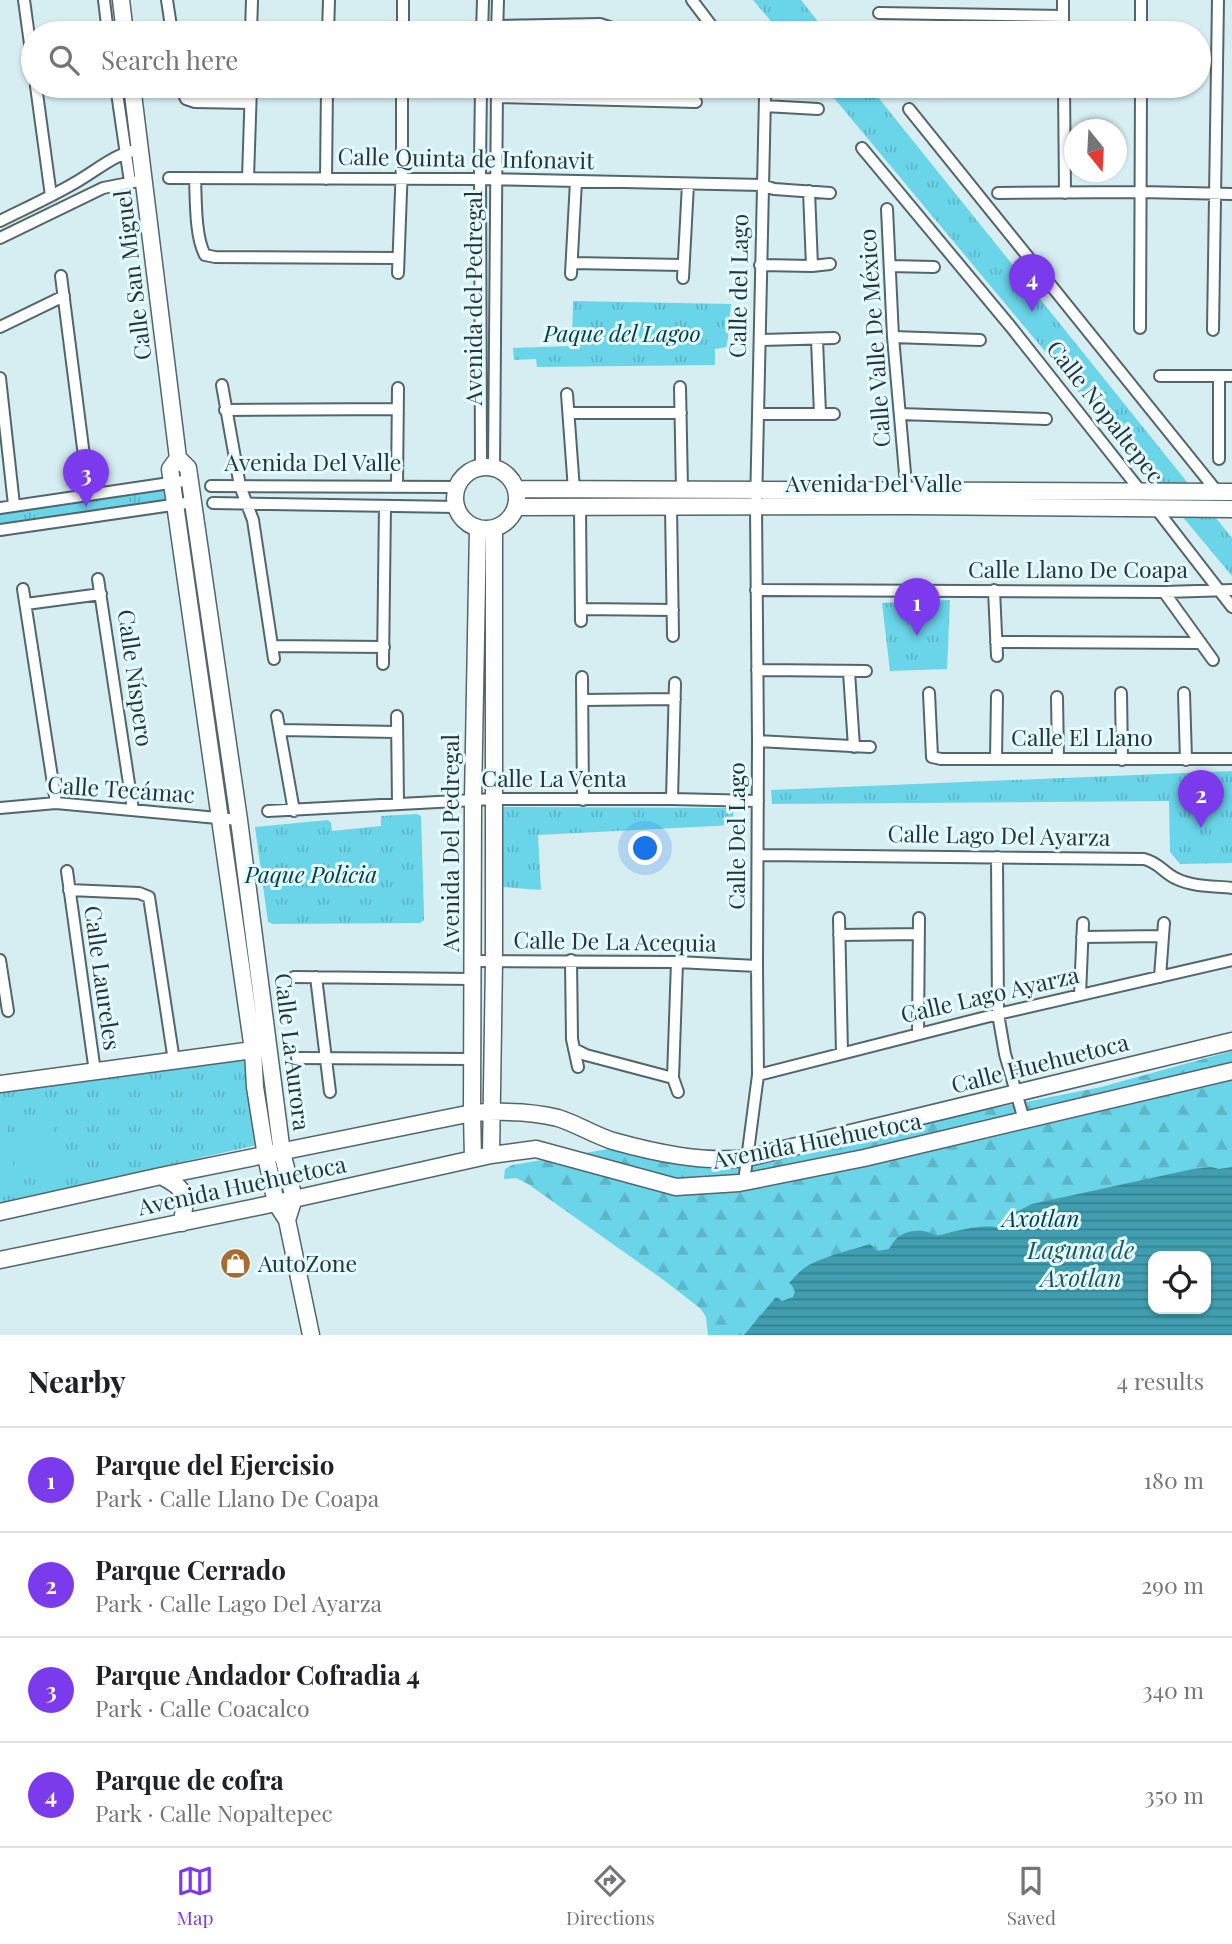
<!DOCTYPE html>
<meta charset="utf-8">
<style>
:root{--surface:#fff;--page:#f6f6f6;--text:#202124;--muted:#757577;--line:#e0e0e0;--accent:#7c3aed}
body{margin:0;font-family:"Playfair Display",serif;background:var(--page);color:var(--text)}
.controls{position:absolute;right:21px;bottom:21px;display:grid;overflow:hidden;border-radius:14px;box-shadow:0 2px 5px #0004}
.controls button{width:63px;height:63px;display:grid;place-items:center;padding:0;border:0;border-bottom:2px solid var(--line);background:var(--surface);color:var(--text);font:35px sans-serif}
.compass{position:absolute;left:1064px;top:119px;width:63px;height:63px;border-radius:50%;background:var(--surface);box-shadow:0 2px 5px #0004;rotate:162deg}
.you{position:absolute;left:646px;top:849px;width:24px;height:24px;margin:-18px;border:5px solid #fff;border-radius:50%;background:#1a73e8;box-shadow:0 0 0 10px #1a73e833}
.badge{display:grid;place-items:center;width:46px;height:46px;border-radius:50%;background:var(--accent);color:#fff;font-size:23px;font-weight:700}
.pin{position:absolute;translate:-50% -58px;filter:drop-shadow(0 2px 4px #0008)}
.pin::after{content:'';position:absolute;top:37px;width:24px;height:21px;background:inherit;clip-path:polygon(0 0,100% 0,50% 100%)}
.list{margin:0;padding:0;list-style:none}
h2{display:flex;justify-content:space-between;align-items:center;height:91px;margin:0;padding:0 28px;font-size:30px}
h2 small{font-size:23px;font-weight:400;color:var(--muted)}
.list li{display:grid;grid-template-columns:46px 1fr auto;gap:21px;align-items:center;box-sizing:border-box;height:105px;padding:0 28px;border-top:2px solid var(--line)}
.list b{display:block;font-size:26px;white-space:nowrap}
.list p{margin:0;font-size:23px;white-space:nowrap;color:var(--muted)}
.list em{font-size:23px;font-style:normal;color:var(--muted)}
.icon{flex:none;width:38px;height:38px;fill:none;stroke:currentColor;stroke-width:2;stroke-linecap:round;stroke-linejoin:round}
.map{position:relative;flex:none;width:1232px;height:1335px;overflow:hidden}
.search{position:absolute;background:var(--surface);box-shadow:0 2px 5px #0004;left:21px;right:21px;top:21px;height:77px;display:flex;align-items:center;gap:18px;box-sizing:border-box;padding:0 24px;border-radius:38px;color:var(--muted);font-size:26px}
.sheet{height:511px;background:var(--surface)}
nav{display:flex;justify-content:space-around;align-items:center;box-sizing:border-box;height:98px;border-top:2px solid var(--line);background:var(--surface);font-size:19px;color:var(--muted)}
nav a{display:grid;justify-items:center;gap:4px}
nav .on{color:var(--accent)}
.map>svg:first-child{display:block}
.grass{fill:url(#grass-tufts)}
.forest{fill:url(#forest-firs);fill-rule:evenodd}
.garden{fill:#6ad4e9}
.water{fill:url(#water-rules);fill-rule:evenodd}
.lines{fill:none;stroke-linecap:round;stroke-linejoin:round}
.street-casing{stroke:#52666b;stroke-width:14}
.secondary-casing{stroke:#52666b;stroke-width:19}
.street{stroke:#fff;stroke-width:10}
.secondary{stroke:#fff;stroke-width:16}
.labels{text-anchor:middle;stroke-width:6;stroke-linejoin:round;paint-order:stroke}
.street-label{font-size:23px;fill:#2a3335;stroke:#e3faff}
.park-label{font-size:23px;font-style:italic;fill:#013e47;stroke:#e3faff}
.poi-label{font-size:23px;fill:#2a3335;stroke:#e3faff;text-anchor:start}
.water-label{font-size:24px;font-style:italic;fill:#1e535d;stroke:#e3faff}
</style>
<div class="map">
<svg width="1232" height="1335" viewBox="0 0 1232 1335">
<defs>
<pattern id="grass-tufts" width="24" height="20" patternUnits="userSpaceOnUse" patternTransform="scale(1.75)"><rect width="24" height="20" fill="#6ad4e9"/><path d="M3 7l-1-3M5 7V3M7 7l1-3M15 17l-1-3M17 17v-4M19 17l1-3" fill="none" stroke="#5cb6c8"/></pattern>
<pattern id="forest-firs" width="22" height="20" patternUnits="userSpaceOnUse" patternTransform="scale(1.75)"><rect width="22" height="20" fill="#6ad4e9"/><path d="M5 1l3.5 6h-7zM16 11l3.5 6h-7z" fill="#5cb6c8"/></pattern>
<pattern id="water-rules" width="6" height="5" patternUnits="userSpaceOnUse" patternTransform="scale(1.75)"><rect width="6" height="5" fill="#409eb0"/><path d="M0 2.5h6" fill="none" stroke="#368190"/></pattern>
</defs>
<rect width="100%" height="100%" fill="#d6edf2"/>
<path class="grass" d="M 753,0 L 801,0 L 827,33 L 781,33 Z
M 824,86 L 869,86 L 1232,538 L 1232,576 Z
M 573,301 L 731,304 L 727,347 L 715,349 L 715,365 L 537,367 L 536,359 L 514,360 L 513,348 L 572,346 Z
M 168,489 L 173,502 L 0,526 L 0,512 Z
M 950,600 L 947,669 L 890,671 L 882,603 Z
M 1232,771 L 1232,863 L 1180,864 L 1170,852 L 1169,801 L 772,804 L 771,790 Z
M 502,807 L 733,808 L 734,825 L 538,835 L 541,890 L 502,887 Z
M 417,814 L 421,816 L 424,915 L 424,920 L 420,923 L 273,924 L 268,922 L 255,827 L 328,820 L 331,823 L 332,831 L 381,826 L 381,816 Z
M 248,1053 L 261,1144 L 0,1203 L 0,1093 Z"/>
<path class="forest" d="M 1232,1051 L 1232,1335 L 708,1335 L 706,1317 L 701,1309 L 665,1281 L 528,1184 L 516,1178 L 504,1179 L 505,1169 L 512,1165 L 609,1149 L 680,1165 L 719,1169 L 772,1160 L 950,1117 L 1101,1087 ZM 1153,1256 L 1206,1256 L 1206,1309 L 1153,1309 Z"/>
<path class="garden" d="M 52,1118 L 61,1167 L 23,1174 L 14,1125 Z
M 7,1125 L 15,1175 L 0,1178 L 0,1126 Z"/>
<path class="water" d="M 1211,1167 L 1219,1169 L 1232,1167 L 1232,1335 L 744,1335 L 776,1297 L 782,1301 L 793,1297 C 796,1290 795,1288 789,1283 C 796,1276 802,1268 811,1264 C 829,1255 851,1250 870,1244 L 877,1251 L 889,1249 C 891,1246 893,1242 896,1239 C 906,1229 925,1228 936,1236 C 953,1232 982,1223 999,1228 L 1004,1226 L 1008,1216 L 1032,1204 L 1193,1169 ZM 1153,1256 L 1206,1256 L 1206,1309 L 1153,1309 Z"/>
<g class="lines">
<defs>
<path id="street" d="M 24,0 L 33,66
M 104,0 L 108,33
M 167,0 L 172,33
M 692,0 L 717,33
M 1063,0 L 1063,33
M 879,13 L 1063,16
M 497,26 L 600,24 L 612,28 L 617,33
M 251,33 L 252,0
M 328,33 L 329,0
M 403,33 L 403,0
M 482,33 L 483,0
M 497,33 L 498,0
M 1141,33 L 1141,0
M 36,86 L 51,196
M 116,86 L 130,182
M 180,86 L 186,99 L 195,102 L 250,103
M 656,86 L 668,101
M 1064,86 L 1065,193
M 935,89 L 1064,90
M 497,97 L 696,102
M 765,106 L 818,109
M 909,109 L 1219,494
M 862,148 L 1011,327 L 1143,494
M 169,178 L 481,179 L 762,185 L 774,189 L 830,193
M 195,178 C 196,200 195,237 205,255 L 215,257 L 398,258
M 248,178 L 251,86
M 326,179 L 327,86
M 809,191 L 812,266
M 998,193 L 1140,192 L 1232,194
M 887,209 L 893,337 L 907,496
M 0,221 C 26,208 53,196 78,181 C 100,168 116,153 141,149
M 0,238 L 103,188 L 144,180
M 572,263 L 683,265
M 760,265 L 812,266 L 830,264
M 890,266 L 934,267
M 398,273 L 402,165 L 402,86
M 571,274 L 576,181
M 61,276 L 89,495
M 683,278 L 688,184
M 0,327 L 64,296
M 1140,328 L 1141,86
M 1213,330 L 1218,0
M 893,337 L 980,340
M 760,340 L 834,338
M 817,340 L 820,414
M 1160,376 L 1232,376
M 1219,376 L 1219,459
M 0,378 L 14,505
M 222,385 L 240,486 L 253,520 L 274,659
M 680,387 L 682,489
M 567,394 L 574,490
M 225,410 L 398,409
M 569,413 L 681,413
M 758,414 L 834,414
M 900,414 L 1046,419
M 481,467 L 480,164 L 481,86
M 494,468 L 497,86
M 211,486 L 457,487
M 397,486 L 398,388
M 213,503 L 457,507
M 580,506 L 581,621
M 671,506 L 673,636
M 1154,506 L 1232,607
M 0,508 L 190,480
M 0,530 L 193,502
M 98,579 L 133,810
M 23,589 L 56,803
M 756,590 L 1164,592 L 1232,590
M 994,590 L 997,656
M 1164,592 L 1213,660
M 26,604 L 101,594
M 581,609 L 673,610
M 996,642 L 1201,643
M 272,646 L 384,647
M 383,664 L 385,506
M 757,670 L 866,671
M 849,672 L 854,747
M 582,677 L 583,800
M 929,693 L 932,757 L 941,759 L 1232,759
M 1121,693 L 1122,760
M 1184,693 L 1186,760
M 1057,697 L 1058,759
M 582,700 L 675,699
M 277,716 L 294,811
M 397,716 L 398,804
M 280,730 L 397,732
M 758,741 L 870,747
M 996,759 L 997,696
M 672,799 L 675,683
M 0,808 L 56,803 L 239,820
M 268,811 L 494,799 L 672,799 L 758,801
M 758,855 L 1144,859 C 1160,863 1163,873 1177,879 C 1194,887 1214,886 1232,888
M 997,857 L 998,1014 L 1005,1054 L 1024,1120
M 67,871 L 95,1072
M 69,890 L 139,893 L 149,897 L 174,1061
M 839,918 L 842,1053
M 839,935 L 919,934
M 1082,937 L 1163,936
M 0,960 L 8,1011
M 571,960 L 572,1039 L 578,1067
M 473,961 L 677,962 L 757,966
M 677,962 L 673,1078 L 678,1092
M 294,977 L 472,979
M 316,977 L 330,1092
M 1160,977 L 1164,923
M 1080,995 L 1083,923
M 918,1034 L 919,918
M 574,1049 L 586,1055 L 673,1078
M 297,1058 L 472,1059
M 758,1075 L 998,1014 L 1232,960
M 744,1182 L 758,1075 L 757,966 L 758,741 L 756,506 L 765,96 L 757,86"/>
<path id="secondary" d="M 121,0 L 125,33
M 132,86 L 178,458 L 188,468 L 239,820 L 282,1153 L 294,1198 L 287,1220
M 178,458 L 170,469 L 253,1050 L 255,1087 L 266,1156 L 276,1203 L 287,1220 L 311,1335
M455 498a31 31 0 1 1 62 0a31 31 0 1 1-62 0Z
M 516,489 L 1232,492
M 516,507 L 909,506 L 1232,509
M 0,1084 L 253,1050
M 491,1155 L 494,961 L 494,528
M 473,1159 L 472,1113 L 473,800 L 478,528
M 161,1176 C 188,1190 186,1194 182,1223
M 0,1212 L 161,1176 L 472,1113 C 499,1111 531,1111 558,1118 C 577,1124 594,1135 613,1141 C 656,1153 703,1163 747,1158 L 1232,1041
M 0,1260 L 276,1203 L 491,1155 L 536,1149 L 676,1187 L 739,1183 L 864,1158 L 1232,1071"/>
</defs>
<use href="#street" class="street-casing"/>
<use href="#secondary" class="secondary-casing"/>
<use href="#street" class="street"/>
<use href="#secondary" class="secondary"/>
</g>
<defs>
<symbol id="shop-disc" viewBox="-11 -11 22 22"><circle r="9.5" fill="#a96c30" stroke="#e3faff"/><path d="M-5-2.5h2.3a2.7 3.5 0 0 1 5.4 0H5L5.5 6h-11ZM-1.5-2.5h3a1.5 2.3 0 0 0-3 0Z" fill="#fff"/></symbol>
</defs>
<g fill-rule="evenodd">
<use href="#shop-disc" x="218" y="1246" width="35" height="35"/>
</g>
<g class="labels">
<g class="street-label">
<text transform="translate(466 159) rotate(1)" y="8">Calle Quinta de Infonavit</text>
<text transform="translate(133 275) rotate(-97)" y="8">Calle San Miguel</text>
<text transform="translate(739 286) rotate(-89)" y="8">Calle del Lago</text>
<text transform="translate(474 298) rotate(-90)" y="8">Avenida del Pedregal</text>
<text transform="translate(875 338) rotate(-94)" y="8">Calle Valle De México</text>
<text transform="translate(1105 412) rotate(52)" y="8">Calle Nopaltepec</text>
<text x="313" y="471">Avenida Del Valle</text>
<text x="874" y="492">Avenida Del Valle</text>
<text x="1078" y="578">Calle Llano De Coapa</text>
<text transform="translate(135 678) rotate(82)" y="8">Calle Níspero</text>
<text x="1082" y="746">Calle El Llano</text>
<text x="554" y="787">Calle La Venta</text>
<text transform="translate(121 790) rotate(4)" y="8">Calle Tecámac</text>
<text transform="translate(737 836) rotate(-90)" y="8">Calle Del Lago</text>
<text transform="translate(999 836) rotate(1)" y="8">Calle Lago Del Ayarza</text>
<text transform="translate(451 843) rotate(-90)" y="8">Avenida Del Pedregal</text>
<text transform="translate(615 942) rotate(1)" y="8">Calle De La Acequia</text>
<text transform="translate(102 978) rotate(82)" y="8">Calle Laureles</text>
<text transform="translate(990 995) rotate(-13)" y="8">Calle Lago Ayarza</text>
<text transform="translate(292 1052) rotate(83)" y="8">Calle La Aurora</text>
<text transform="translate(1040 1064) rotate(-14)" y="8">Calle Huehuetoca</text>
<text transform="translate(817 1141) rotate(-11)" y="8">Avenida Huehuetoca</text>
<text transform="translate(242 1186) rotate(-12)" y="8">Avenida Huehuetoca</text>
</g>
<g class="park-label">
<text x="622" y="342">Paque del Lagoo</text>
<text x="311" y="883">Paque Policia</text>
<text x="1041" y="1227">Axotlan</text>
</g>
<g class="poi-label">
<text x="258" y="1272">AutoZone</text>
</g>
<g class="water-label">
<text x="1081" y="1259">Laguna de<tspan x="1081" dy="28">Axotlan</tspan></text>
</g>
</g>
</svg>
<div class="controls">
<button><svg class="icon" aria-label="locate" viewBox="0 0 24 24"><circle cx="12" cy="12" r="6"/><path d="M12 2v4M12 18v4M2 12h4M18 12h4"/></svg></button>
</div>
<svg class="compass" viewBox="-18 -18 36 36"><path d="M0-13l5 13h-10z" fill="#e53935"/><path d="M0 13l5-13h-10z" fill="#757577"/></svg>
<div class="you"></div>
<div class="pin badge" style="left:917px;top:636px">1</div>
<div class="pin badge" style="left:1201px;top:828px">2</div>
<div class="pin badge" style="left:86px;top:507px">3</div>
<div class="pin badge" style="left:1032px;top:312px">4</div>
<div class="search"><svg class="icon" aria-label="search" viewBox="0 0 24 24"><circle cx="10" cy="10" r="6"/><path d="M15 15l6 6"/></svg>Search here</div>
</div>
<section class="sheet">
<h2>Nearby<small>4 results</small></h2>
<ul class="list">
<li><span class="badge">1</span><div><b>Parque del Ejercisio</b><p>Park · Calle Llano De Coapa</p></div><em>180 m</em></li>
<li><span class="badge">2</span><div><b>Parque Cerrado</b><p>Park · Calle Lago Del Ayarza</p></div><em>290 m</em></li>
<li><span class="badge">3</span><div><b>Parque Andador Cofradia 4</b><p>Park · Calle Coacalco</p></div><em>340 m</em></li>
<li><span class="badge">4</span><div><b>Parque de cofra</b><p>Park · Calle Nopaltepec</p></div><em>350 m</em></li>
</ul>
</section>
<nav>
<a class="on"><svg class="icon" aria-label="map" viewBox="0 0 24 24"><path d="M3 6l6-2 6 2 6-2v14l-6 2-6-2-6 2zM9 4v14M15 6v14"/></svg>Map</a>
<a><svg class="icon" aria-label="directions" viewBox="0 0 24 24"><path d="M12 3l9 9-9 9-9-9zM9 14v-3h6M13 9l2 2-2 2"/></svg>Directions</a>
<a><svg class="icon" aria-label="saved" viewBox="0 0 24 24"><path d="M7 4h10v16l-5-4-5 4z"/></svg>Saved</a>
</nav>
